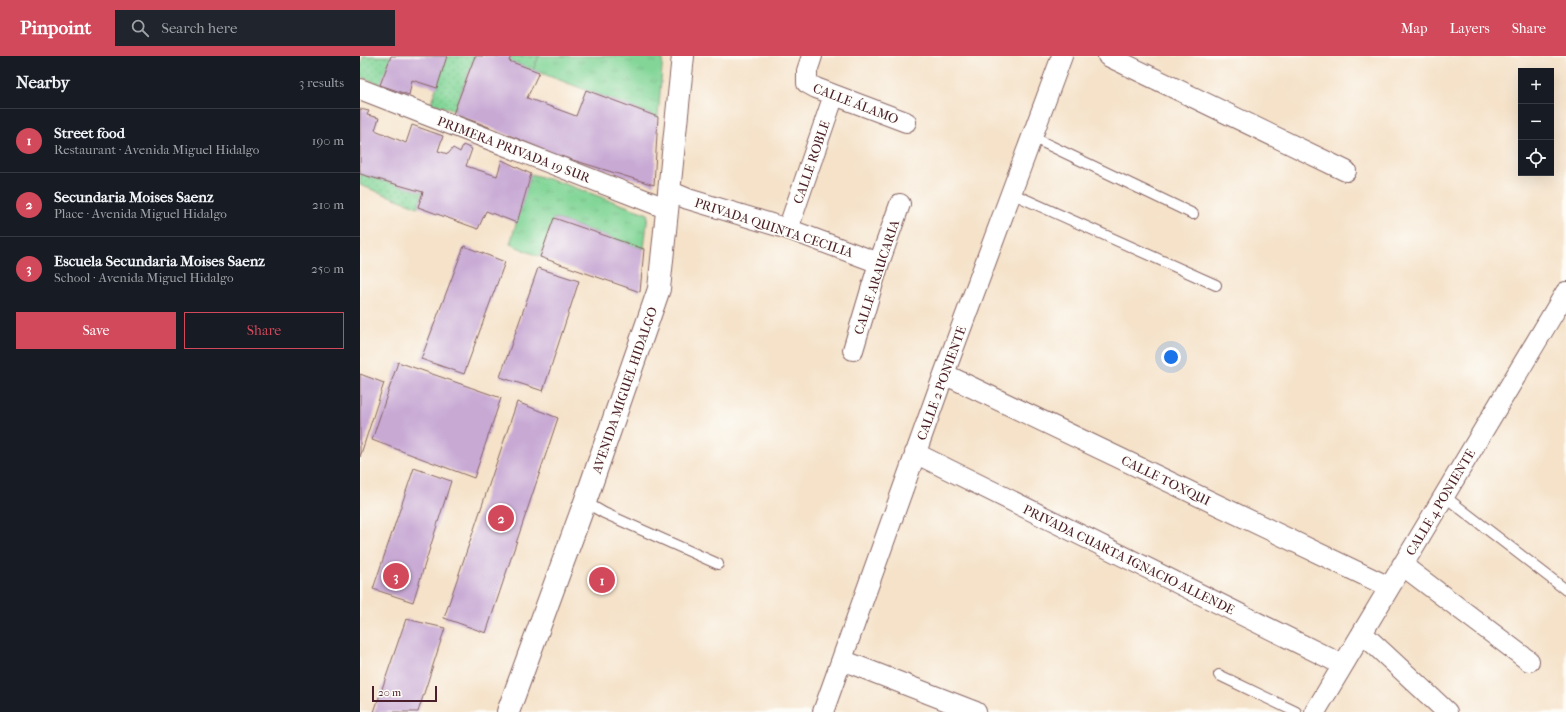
<!DOCTYPE html>
<meta charset="utf-8">
<style>
:root{--surface:#171b24;--page:#20242c;--text:#f1f3f6;--muted:#9ea1a6;--line:#363941;--accent:#d1495b}
body{margin:0;font-family:"IM FELL French Canon",serif;background:var(--page);color:var(--text)}
.controls{position:absolute;right:12px;top:12px;display:grid;overflow:hidden;border-radius:0px;box-shadow:0 4px 16px #0002}
.controls button{width:36px;height:36px;display:grid;place-items:center;padding:0;border:0;border-bottom:1px solid var(--line);background:var(--surface);color:var(--text);font:20px sans-serif}
.scale{position:absolute;left:12px;bottom:10px;width:65px;box-sizing:border-box;padding-left:4px;border:2px solid #4a1f2b;border-top:0;font-size:11px;line-height:14px;white-space:nowrap;color:#4a1f2b;-webkit-text-stroke:3px #fdfcf7;paint-order:stroke}
.you{position:absolute;left:811px;top:301px;width:14px;height:14px;margin:-10px;border:3px solid #fff;border-radius:50%;background:#1a73e8;box-shadow:0 0 0 6px #1a73e833}
.badge{display:grid;place-items:center;width:26px;height:26px;border-radius:50%;background:var(--accent);color:#fff;font-size:13px;font-weight:700}
.pin{position:absolute;translate:-50% -50%;border:2px solid #fff;box-shadow:0 1px 4px #0006}
.list{margin:0;padding:0;list-style:none}
h2{display:flex;justify-content:space-between;align-items:center;height:52px;margin:0;padding:0 16px;font-size:17px}
h2 small{font-size:13px;font-weight:400;color:var(--muted)}
.list li{display:grid;grid-template-columns:26px 1fr auto;gap:12px;align-items:center;box-sizing:border-box;height:64px;padding:0 16px;border-top:1px solid var(--line)}
.list b{display:block;font-size:15px;white-space:nowrap}
.list p{margin:0;font-size:13px;white-space:nowrap;color:var(--muted)}
.list em{font-size:13px;font-style:normal;color:var(--muted)}
.actions{display:flex;gap:8px;padding:12px 16px}
.actions a{flex:1;padding:9px 0;border:1px solid var(--accent);border-radius:0px;text-align:center;font-size:14px;color:var(--accent)}
.actions .main{background:var(--accent);color:#fff}
.icon{flex:none;width:22px;height:22px;fill:none;stroke:currentColor;stroke-width:2;stroke-linecap:round;stroke-linejoin:round}
.map{position:relative;flex:none;width:1206px;height:656px;overflow:hidden}
header{display:flex;align-items:center;gap:24px;box-sizing:border-box;height:56px;padding:0 20px;background:var(--accent);color:#fff}
header strong{font-size:19px}
nav{display:flex;gap:22px;margin-inline-start:auto;font-size:14px}
.search{width:280px;height:36px;background:var(--page);display:flex;align-items:center;gap:10px;box-sizing:border-box;padding:0 14px;border-radius:0px;color:var(--muted);font-size:15px}
main{display:flex}
aside{flex:1;background:var(--surface)}
.map>svg:first-child{display:block}
.grass{fill:url(#grass-tufts);stroke:#667a61}
.garden{fill:url(#garden-dots);stroke:#667a61}
.building{fill:#c8a9d4}
.lines{fill:none;stroke-linecap:round;stroke-linejoin:round}
.lane-casing{stroke:#866362;stroke-width:12}
.street-casing{stroke:#866362;stroke-width:22}
.secondary-casing{stroke:#866362;stroke-width:24}
.lane{stroke:#fff;stroke-width:10}
.street{stroke:#fff;stroke-width:20}
.secondary{stroke:#fff;stroke-width:22}
.labels{text-anchor:middle;stroke-width:3;stroke-linejoin:round;paint-order:stroke}
.street-label{font-size:13px;fill:#4a1f2b;stroke:#fdfcf7}
</style>
<header>
<strong>Pinpoint</strong>
<div class="search"><svg class="icon" aria-label="search" viewBox="0 0 24 24"><circle cx="10" cy="10" r="6"/><path d="M15 15l6 6"/></svg>Search here</div>
<nav><a>Map</a><a>Layers</a><a>Share</a></nav>
</header>
<main>
<aside>
<h2>Nearby<small>3 results</small></h2>
<ul class="list">
<li><span class="badge">1</span><div><b>Street food</b><p>Restaurant · Avenida Miguel Hidalgo</p></div><em>190 m</em></li>
<li><span class="badge">2</span><div><b>Secundaria Moises Saenz</b><p>Place · Avenida Miguel Hidalgo</p></div><em>210 m</em></li>
<li><span class="badge">3</span><div><b>Escuela Secundaria Moises Saenz</b><p>School · Avenida Miguel Hidalgo</p></div><em>250 m</em></li>
</ul>
<div class="actions"><a class="main">Save</a><a>Share</a></div>
</aside>
<div class="map">
<svg width="1206" height="656" viewBox="0 0 1206 656">
<defs>
<pattern id="grass-tufts" width="24" height="20" patternUnits="userSpaceOnUse"><rect width="24" height="20" fill="#82d597"/><path d="M3 7l-1-3M5 7V3M7 7l1-3M15 17l-1-3M17 17v-4M19 17l1-3" fill="none" stroke="#72b682"/></pattern>
<pattern id="garden-dots" width="8" height="8" patternUnits="userSpaceOnUse"><rect width="8" height="8" fill="#82d597"/><path d="M2 2h.1M6 6h.1" fill="none" stroke="#72b682" stroke-width="1.8" stroke-linecap="round"/></pattern>
</defs>
<rect width="100%" height="100%" fill="#fdfcf7"/>
<filter id="ink" filterUnits="userSpaceOnUse"><feTurbulence type="fractalNoise" baseFrequency=".025" numOctaves="2"/><feDisplacementMap in="SourceGraphic" scale="8" xChannelSelector="R" yChannelSelector="G"/><feConvolveMatrix kernelMatrix="1 2 1 2 8 2 1 2 1" color-interpolation-filters="sRGB"/></filter>
<filter id="wash" filterUnits="userSpaceOnUse"><feTurbulence type="fractalNoise" baseFrequency=".012" numOctaves="4" result="noise"/><feDisplacementMap in="SourceGraphic" scale="16" xChannelSelector="R" yChannelSelector="G"/><feGaussianBlur stdDeviation="0.9" result="paint"/><feColorMatrix in="noise" values="0 0 0 0 0 0 0 0 0 0 0 0 0 0 0 0 0 1.4 0 .05"/><feComposite in="paint" operator="in"/></filter>
<g filter="url(#wash)">
<rect width="100%" height="100%" fill="#f5e2c9"/>
<path class="grass" d="M 179,0 L 303,0 L 298,61 L 173,14 Z
M 171,118 L 202,127 L 288,158 L 284,193 L 194,162 L 180,201 L 150,188 Z"/>
<path class="garden" d="M 4,0 L 32,0 L 21,28 L 0,21 L 0,9 Z
M 87,0 L 115,0 L 94,54 L 71,47 Z
M 151,0 L 179,0 L 173,14 L 149,5 Z
M 0,118 L 63,136 L 58,151 L 0,129 Z"/>
<g id="blocks">
<path class="building" d="M 31,0 L 87,0 L 77,32 L 52,24 L 49,39 L 20,29 Z
M 115,0 L 151,0 L 149,5 L 179,16 L 167,42 L 216,60 L 226,34 L 298,61 L 294,129 L 200,100 L 119,67 L 93,58 Z
M 0,53 L 9,55 L 7,59 L 19,62 L 15,74 L 46,87 L 52,69 L 83,80 L 78,95 L 88,98 L 93,92 L 100,96 L 103,89 L 112,93 L 106,110 L 137,120 L 142,104 L 171,118 L 157,167 L 126,155 L 118,173 L 58,151 L 63,136 L 0,118 Z
M 194,162 L 284,193 L 280,236 L 180,201 Z
M 104,190 L 145,206 L 104,318 L 61,303 Z
M 178,212 L 219,225 L 183,335 L 140,321 Z
M 38,306 L 141,342 L 114,422 L 12,384 Z
M 0,318 L 24,327 L 0,401 Z
M 157,346 L 198,362 L 126,577 L 84,562 Z
M 54,412 L 91,425 L 53,546 L 13,533 Z
M 46,563 L 85,572 L 58,656 L 14,656 Z"/>
</g>
</g>
<g filter="url(#ink)">
<use href="#blocks" fill-opacity="0" stroke="#866362" stroke-width="1"/>
<g class="lines">
<defs>
<path id="lane" d="M 672,81 L 833,158
M 651,137 L 856,229
M 1084,440 L 1206,534
M 225,446 L 244,457 L 358,508
M 859,619 L 936,656"/>
<path id="street" d="M 452,0 L 447,15 L 447,27 L 456,32 L 546,66
M 748,0 L 986,115
M 0,33 L 308,153
M 309,135 L 328,143 L 428,173 L 519,207
M 428,173 L 474,39
M 493,294 L 519,207 L 540,148
M 584,318 L 1029,531
M 555,397 L 983,609
M 1042,509 L 1169,605
M 1002,577 L 1087,656
M 482,604 L 616,656
M 463,656 L 584,318 L 702,0
M 955,656 L 1206,236"/>
<path id="secondary" d="M 148,656 L 225,446 L 299,233 L 323,0"/>
</defs>
<use href="#lane" class="lane-casing"/>
<use href="#street" class="street-casing"/>
<use href="#secondary" class="secondary-casing"/>
<use href="#lane" class="lane"/>
<use href="#street" class="street"/>
<use href="#secondary" class="secondary"/>
</g>
</g>
<g class="labels">
<g class="street-label">
<text transform="translate(496 47) rotate(21)" y="5">CALLE ÁLAMO</text>
<text transform="translate(154 93) rotate(21)" y="5">PRIMERA PRIVADA 19 SUR</text>
<text transform="translate(451 106) rotate(-71)" y="5">CALLE ROBLE</text>
<text transform="translate(414 171) rotate(18)" y="5">PRIVADA QUINTA CECILIA</text>
<text transform="translate(516 221) rotate(-72)" y="5">CALLE ARAUCARIA</text>
<text transform="translate(581 327) rotate(-70)" y="5">CALLE 2 PONIENTE</text>
<text transform="translate(264 334) rotate(-71)" y="5">AVENIDA MIGUEL HIDALGO</text>
<text transform="translate(806 424) rotate(26)" y="5">CALLE TOXQUI</text>
<text transform="translate(1080 446) rotate(-59)" y="5">CALLE 4 PONIENTE</text>
<text transform="translate(769 503) rotate(26)" y="5">PRIVADA CUARTA IGNACIO ALLENDE</text>
</g>
</g>
</svg>
<div class="controls">
<button>+</button>
<button>−</button>
<button><svg class="icon" aria-label="locate" viewBox="0 0 24 24"><circle cx="12" cy="12" r="6"/><path d="M12 2v4M12 18v4M2 12h4M18 12h4"/></svg></button>
</div>
<div class="scale">20 m</div>
<div class="you"></div>
<div class="pin badge" style="left:242px;top:524px">1</div>
<div class="pin badge" style="left:141px;top:462px">2</div>
<div class="pin badge" style="left:36px;top:520px">3</div>
</div>
</main>
